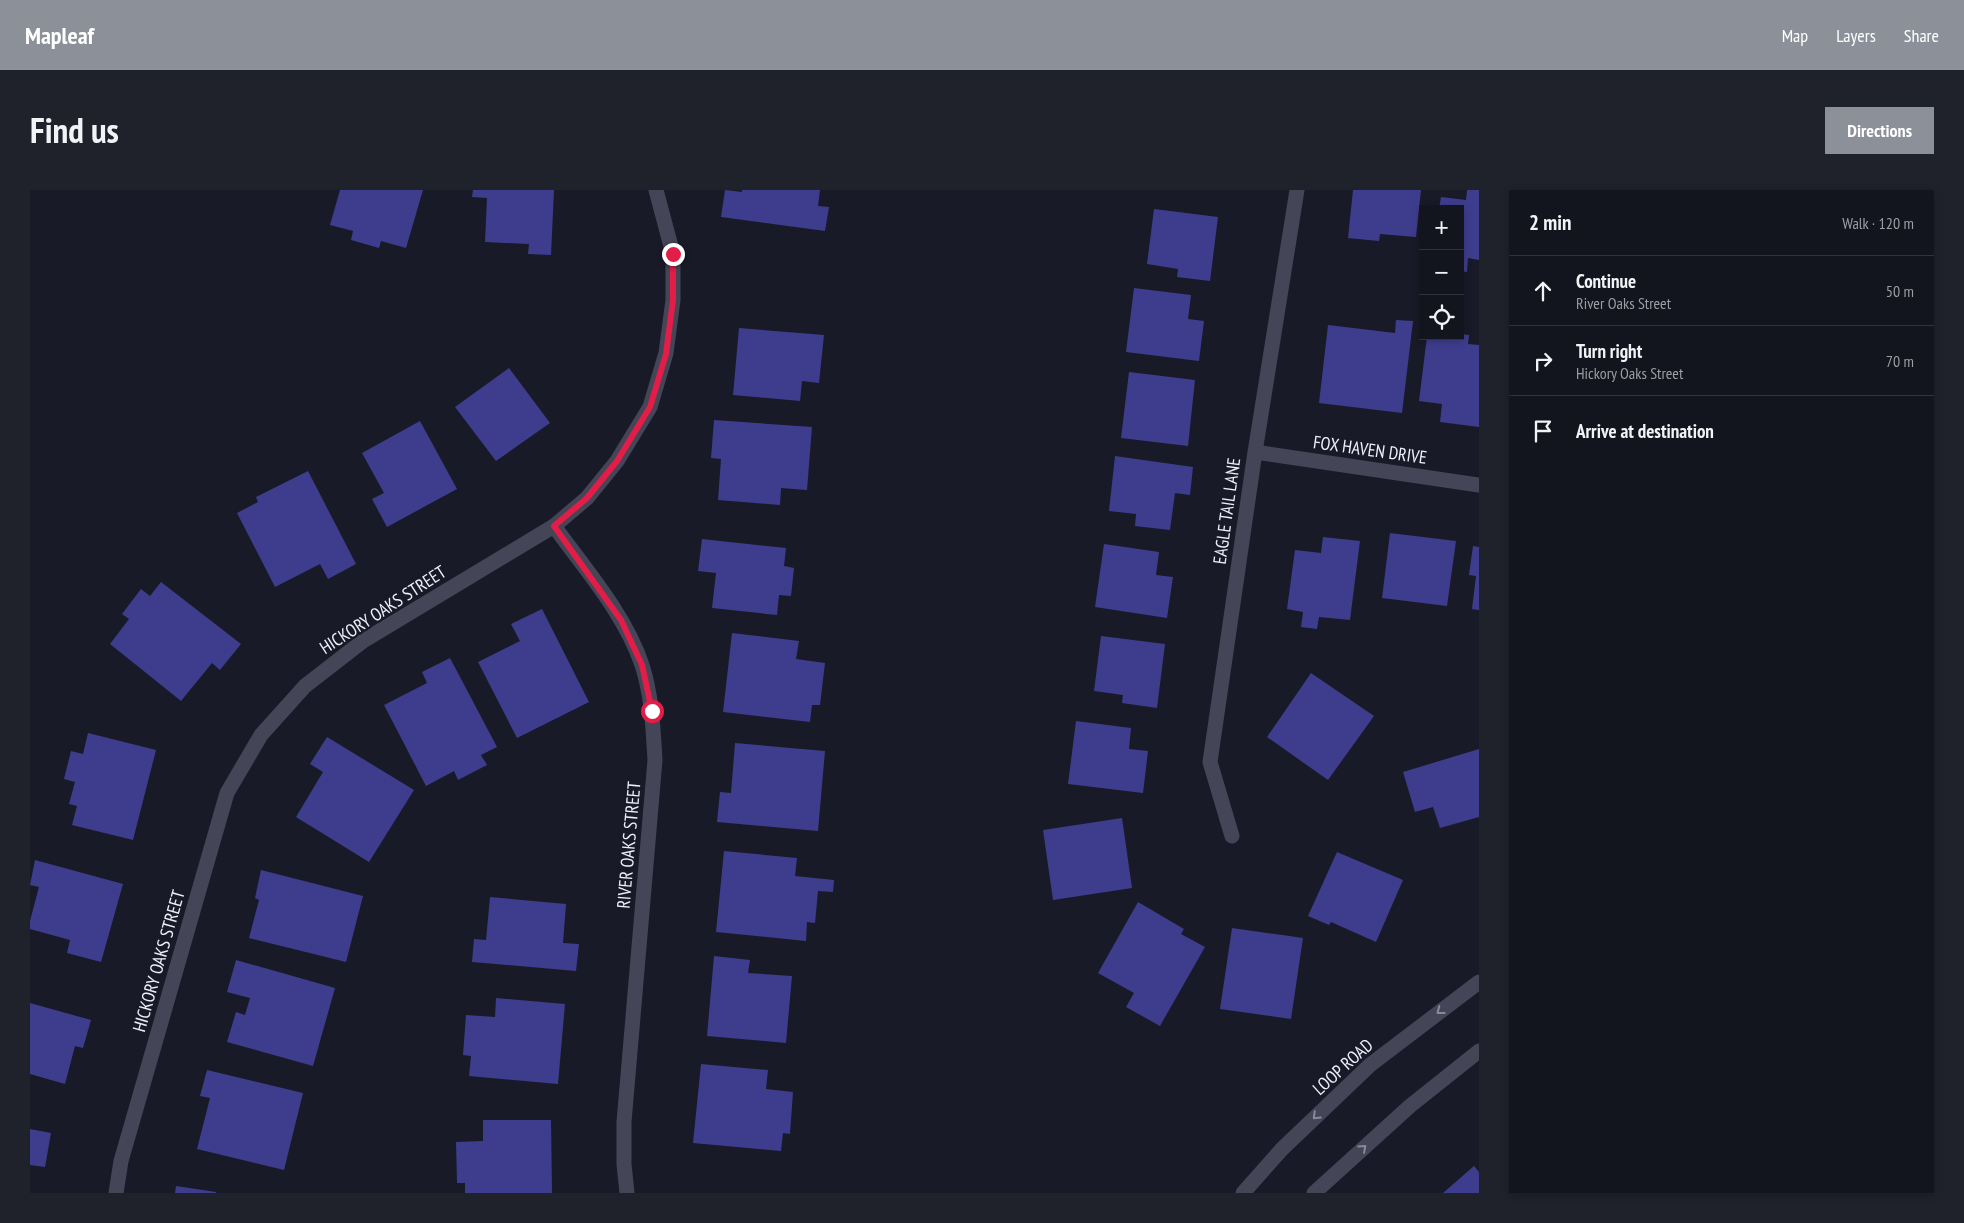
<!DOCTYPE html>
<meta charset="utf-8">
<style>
:root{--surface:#12141e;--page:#1f212b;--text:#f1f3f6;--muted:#9c9ea4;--line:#31333c;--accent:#8c9099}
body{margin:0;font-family:"PT Sans Narrow",sans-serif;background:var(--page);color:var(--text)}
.controls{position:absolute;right:15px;top:15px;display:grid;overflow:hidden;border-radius:0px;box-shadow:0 2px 8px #0003}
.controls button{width:45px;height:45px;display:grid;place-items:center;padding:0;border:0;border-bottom:1px solid var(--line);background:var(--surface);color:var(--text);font:25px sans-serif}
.stop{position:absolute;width:15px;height:15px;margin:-11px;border:4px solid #e11d48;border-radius:50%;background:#fff}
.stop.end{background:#e11d48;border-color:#fff;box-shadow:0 1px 5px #0008}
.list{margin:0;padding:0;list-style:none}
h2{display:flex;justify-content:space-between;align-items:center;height:65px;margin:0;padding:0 20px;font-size:21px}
h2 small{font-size:16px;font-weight:400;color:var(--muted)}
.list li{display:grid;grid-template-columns:32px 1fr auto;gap:15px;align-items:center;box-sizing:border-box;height:70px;padding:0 20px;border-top:1px solid var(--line)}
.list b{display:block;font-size:19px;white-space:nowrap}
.list p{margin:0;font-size:16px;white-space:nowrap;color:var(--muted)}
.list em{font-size:16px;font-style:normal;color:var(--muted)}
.icon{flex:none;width:28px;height:28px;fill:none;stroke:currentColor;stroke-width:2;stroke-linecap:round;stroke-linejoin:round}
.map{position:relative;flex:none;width:1449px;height:1003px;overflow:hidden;border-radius:0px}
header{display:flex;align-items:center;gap:30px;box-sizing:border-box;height:70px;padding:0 25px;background:var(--accent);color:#fff}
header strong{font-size:24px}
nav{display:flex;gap:28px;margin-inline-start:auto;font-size:18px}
.intro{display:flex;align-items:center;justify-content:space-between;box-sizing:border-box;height:120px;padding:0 30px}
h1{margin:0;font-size:35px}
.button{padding:12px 22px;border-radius:0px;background:var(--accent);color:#fff;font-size:18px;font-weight:700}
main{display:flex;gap:30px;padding:0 30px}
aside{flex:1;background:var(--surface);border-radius:0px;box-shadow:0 2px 8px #0003}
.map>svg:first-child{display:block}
.building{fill:#3e3d8d}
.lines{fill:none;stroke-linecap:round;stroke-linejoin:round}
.minor{stroke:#444657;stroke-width:15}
.tertiary{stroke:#444657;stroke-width:15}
.oneway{stroke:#888a98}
.route{stroke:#e11d48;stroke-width:6}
.labels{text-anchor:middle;stroke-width:5;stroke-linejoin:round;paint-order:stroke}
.street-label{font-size:18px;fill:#eeeff9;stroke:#181a28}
</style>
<header>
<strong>Mapleaf</strong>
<nav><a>Map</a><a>Layers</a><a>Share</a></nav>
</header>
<div class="intro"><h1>Find us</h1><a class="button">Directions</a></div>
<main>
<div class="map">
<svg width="1449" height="1003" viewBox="0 0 1449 1003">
<rect width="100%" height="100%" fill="#181a28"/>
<path class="building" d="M 310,0 L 393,0 L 376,58 L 351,51 L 349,58 L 321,50 L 323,41 L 300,35 Z
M 443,0 L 524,0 L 521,65 L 498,64 L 499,54 L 455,52 L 457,8 L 442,7 Z
M 695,0 L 712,2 L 712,0 L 790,0 L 788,16 L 799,17 L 795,41 L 691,27 Z
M 1323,0 L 1391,0 L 1386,47 L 1350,44 L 1349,51 L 1318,48 Z
M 1437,0 L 1449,0 L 1449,70 L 1438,68 L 1437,82 L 1430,81 L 1430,19 L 1409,19 L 1411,7 L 1436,10 Z
M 1124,19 L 1188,27 L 1180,91 L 1147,87 L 1148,79 L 1117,74 Z
M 1104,98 L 1161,105 L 1158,129 L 1174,131 L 1169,171 L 1096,162 Z
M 1366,130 L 1383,131 L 1372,223 L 1289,213 L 1298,135 L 1365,143 Z
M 709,138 L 794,145 L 789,193 L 772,191 L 770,211 L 703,205 Z
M 1430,144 L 1439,145 L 1438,154 L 1449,155 L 1449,237 L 1410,232 L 1412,214 L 1389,211 L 1397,146 L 1430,146 Z
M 479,178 L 520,233 L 466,271 L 425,217 Z
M 1099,182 L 1165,190 L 1158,256 L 1091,248 Z
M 684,230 L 782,237 L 777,300 L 751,298 L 750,315 L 688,310 L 691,269 L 681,268 Z
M 390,231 L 427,299 L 357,337 L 342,309 L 354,303 L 332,263 Z
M 1085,266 L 1163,277 L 1160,305 L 1145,303 L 1140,340 L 1105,336 L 1106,324 L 1079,321 Z
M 278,281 L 326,374 L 298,389 L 290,374 L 245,397 L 207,323 L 228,312 L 226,307 Z
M 1360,343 L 1426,351 L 1417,416 L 1352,408 Z
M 1293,347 L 1330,351 L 1320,430 L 1289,427 L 1287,439 L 1271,437 L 1273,422 L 1257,419 L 1265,360 L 1291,363 Z
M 672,349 L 756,358 L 754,376 L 764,378 L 761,406 L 749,405 L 747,425 L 682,418 L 686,383 L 668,381 Z
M 1074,354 L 1129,362 L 1126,385 L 1143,387 L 1137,428 L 1065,417 Z
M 1443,356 L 1449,357 L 1449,420 L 1442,419 L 1446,386 L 1439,385 Z
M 131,392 L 211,454 L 190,480 L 182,473 L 151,511 L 80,454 L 99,429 L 92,424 L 111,399 L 120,406 Z
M 512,419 L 559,512 L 487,548 L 448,472 L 490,451 L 481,434 Z
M 702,443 L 769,451 L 766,469 L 795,473 L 790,515 L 782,515 L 780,532 L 693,522 Z
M 1071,446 L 1135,454 L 1127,518 L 1092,513 L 1093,505 L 1064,501 Z
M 420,468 L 467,557 L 451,565 L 457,575 L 428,590 L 424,581 L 396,596 L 354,515 L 397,493 L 392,482 Z
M 1281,483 L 1344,526 L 1298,590 L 1237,547 Z
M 1046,531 L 1101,538 L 1099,559 L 1118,561 L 1113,603 L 1038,594 Z
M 58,543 L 126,560 L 103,650 L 42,635 L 47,616 L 39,614 L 45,592 L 34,589 L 41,561 L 53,564 Z
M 297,547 L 384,600 L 339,672 L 266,627 L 293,582 L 280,574 Z
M 705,553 L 795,561 L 788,641 L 687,632 L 690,602 L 701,603 Z
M 1449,559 L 1449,627 L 1410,638 L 1403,617 L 1385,622 L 1373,582 Z
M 1092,628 L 1102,698 L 1023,710 L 1013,640 Z
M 694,661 L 767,668 L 765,686 L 804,690 L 803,702 L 788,701 L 785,733 L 777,732 L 776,751 L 686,742 Z
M 1307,662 L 1373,690 L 1346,752 L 1301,732 L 1299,735 L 1278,726 Z
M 5,670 L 93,694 L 71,772 L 37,763 L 40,750 L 0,739 L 0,731 L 9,697 L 0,695 Z
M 231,680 L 333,706 L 316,772 L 219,748 L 229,710 L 225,708 Z
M 460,707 L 536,714 L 533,753 L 549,754 L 546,781 L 442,772 L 444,749 L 456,750 Z
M 1108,712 L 1154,739 L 1151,744 L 1175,757 L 1130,836 L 1096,817 L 1104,803 L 1068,783 Z
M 1202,738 L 1273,748 L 1261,829 L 1190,819 Z
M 684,766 L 720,770 L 718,783 L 762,786 L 756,853 L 677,846 Z
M 206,770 L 305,798 L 283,876 L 197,852 L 206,822 L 215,825 L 220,808 L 197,802 Z
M 466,808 L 535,814 L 528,894 L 439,886 L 441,866 L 433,865 L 436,825 L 465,827 Z
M 0,813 L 61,830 L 53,858 L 45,856 L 35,894 L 0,884 Z
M 671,874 L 738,880 L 736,899 L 763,902 L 760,944 L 753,943 L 751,961 L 663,953 Z
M 177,880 L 273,903 L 254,980 L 167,959 L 180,908 L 170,906 Z
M 453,930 L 521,930 L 522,1003 L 435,1003 L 435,993 L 427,993 L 426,952 L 453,951 Z
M 0,939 L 21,943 L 15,977 L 0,975 Z
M 1444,976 L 1449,982 L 1449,1003 L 1413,1003 Z
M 146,996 L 186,1002 L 186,1003 L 145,1003 Z"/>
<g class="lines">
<path class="minor" d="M 1225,262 L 1449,295
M 524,336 C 555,379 595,424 612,475 C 622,506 623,538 625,570 L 594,932 L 594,974 L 597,1003
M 1202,646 L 1180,572 L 1225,262 L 1267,0
M 86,1003 L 91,971 L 197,603 L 231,545 L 275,496 L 333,451 L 524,336 L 557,308 L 587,271 L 620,217 L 636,163 L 643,110 L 643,64 L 626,0"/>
<path class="tertiary" d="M 1213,1003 L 1252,959 L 1340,875 L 1449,792
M 1284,1003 L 1380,916 L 1449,861"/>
</g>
<defs><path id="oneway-chevron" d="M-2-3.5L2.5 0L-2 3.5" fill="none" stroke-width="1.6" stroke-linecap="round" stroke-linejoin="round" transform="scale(1.25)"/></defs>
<g class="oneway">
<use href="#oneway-chevron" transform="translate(1410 821) rotate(143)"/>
<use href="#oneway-chevron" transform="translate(1286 926) rotate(136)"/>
<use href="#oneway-chevron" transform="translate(1333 958) rotate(-42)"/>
</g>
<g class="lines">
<path class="route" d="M 622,521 L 612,475 L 591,430 L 524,336 L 557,308 L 587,271 L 620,217 L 636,164 L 643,110 L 643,64"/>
</g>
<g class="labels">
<g class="street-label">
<text transform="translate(1340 260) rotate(8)" y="6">FOX HAVEN DRIVE</text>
<text transform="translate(1197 321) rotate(-82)" y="6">EAGLE TAIL LANE</text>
<text transform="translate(353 420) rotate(-33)" y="6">HICKORY OAKS STREET</text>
<text transform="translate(599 655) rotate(-85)" y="6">RIVER OAKS STREET</text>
<text transform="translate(129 771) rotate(-74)" y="6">HICKORY OAKS STREET</text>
<text transform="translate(1313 877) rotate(-42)" y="6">LOOP ROAD</text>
</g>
</g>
</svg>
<div class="controls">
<button>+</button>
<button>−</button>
<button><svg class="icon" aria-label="locate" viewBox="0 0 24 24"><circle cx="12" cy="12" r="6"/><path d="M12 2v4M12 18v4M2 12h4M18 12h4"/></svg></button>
</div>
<div class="stop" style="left:622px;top:521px"></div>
<div class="stop end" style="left:643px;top:64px"></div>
</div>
<aside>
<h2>2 min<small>Walk · 120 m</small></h2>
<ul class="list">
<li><svg class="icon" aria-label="ahead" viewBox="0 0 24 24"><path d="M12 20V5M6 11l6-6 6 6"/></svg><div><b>Continue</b><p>River Oaks Street</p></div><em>50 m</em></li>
<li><svg class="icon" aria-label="right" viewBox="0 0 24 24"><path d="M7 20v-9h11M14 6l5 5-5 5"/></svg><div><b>Turn right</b><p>Hickory Oaks Street</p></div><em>70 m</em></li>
<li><svg class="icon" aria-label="arrive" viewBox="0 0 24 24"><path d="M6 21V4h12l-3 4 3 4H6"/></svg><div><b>Arrive at destination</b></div></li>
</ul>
</aside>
</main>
